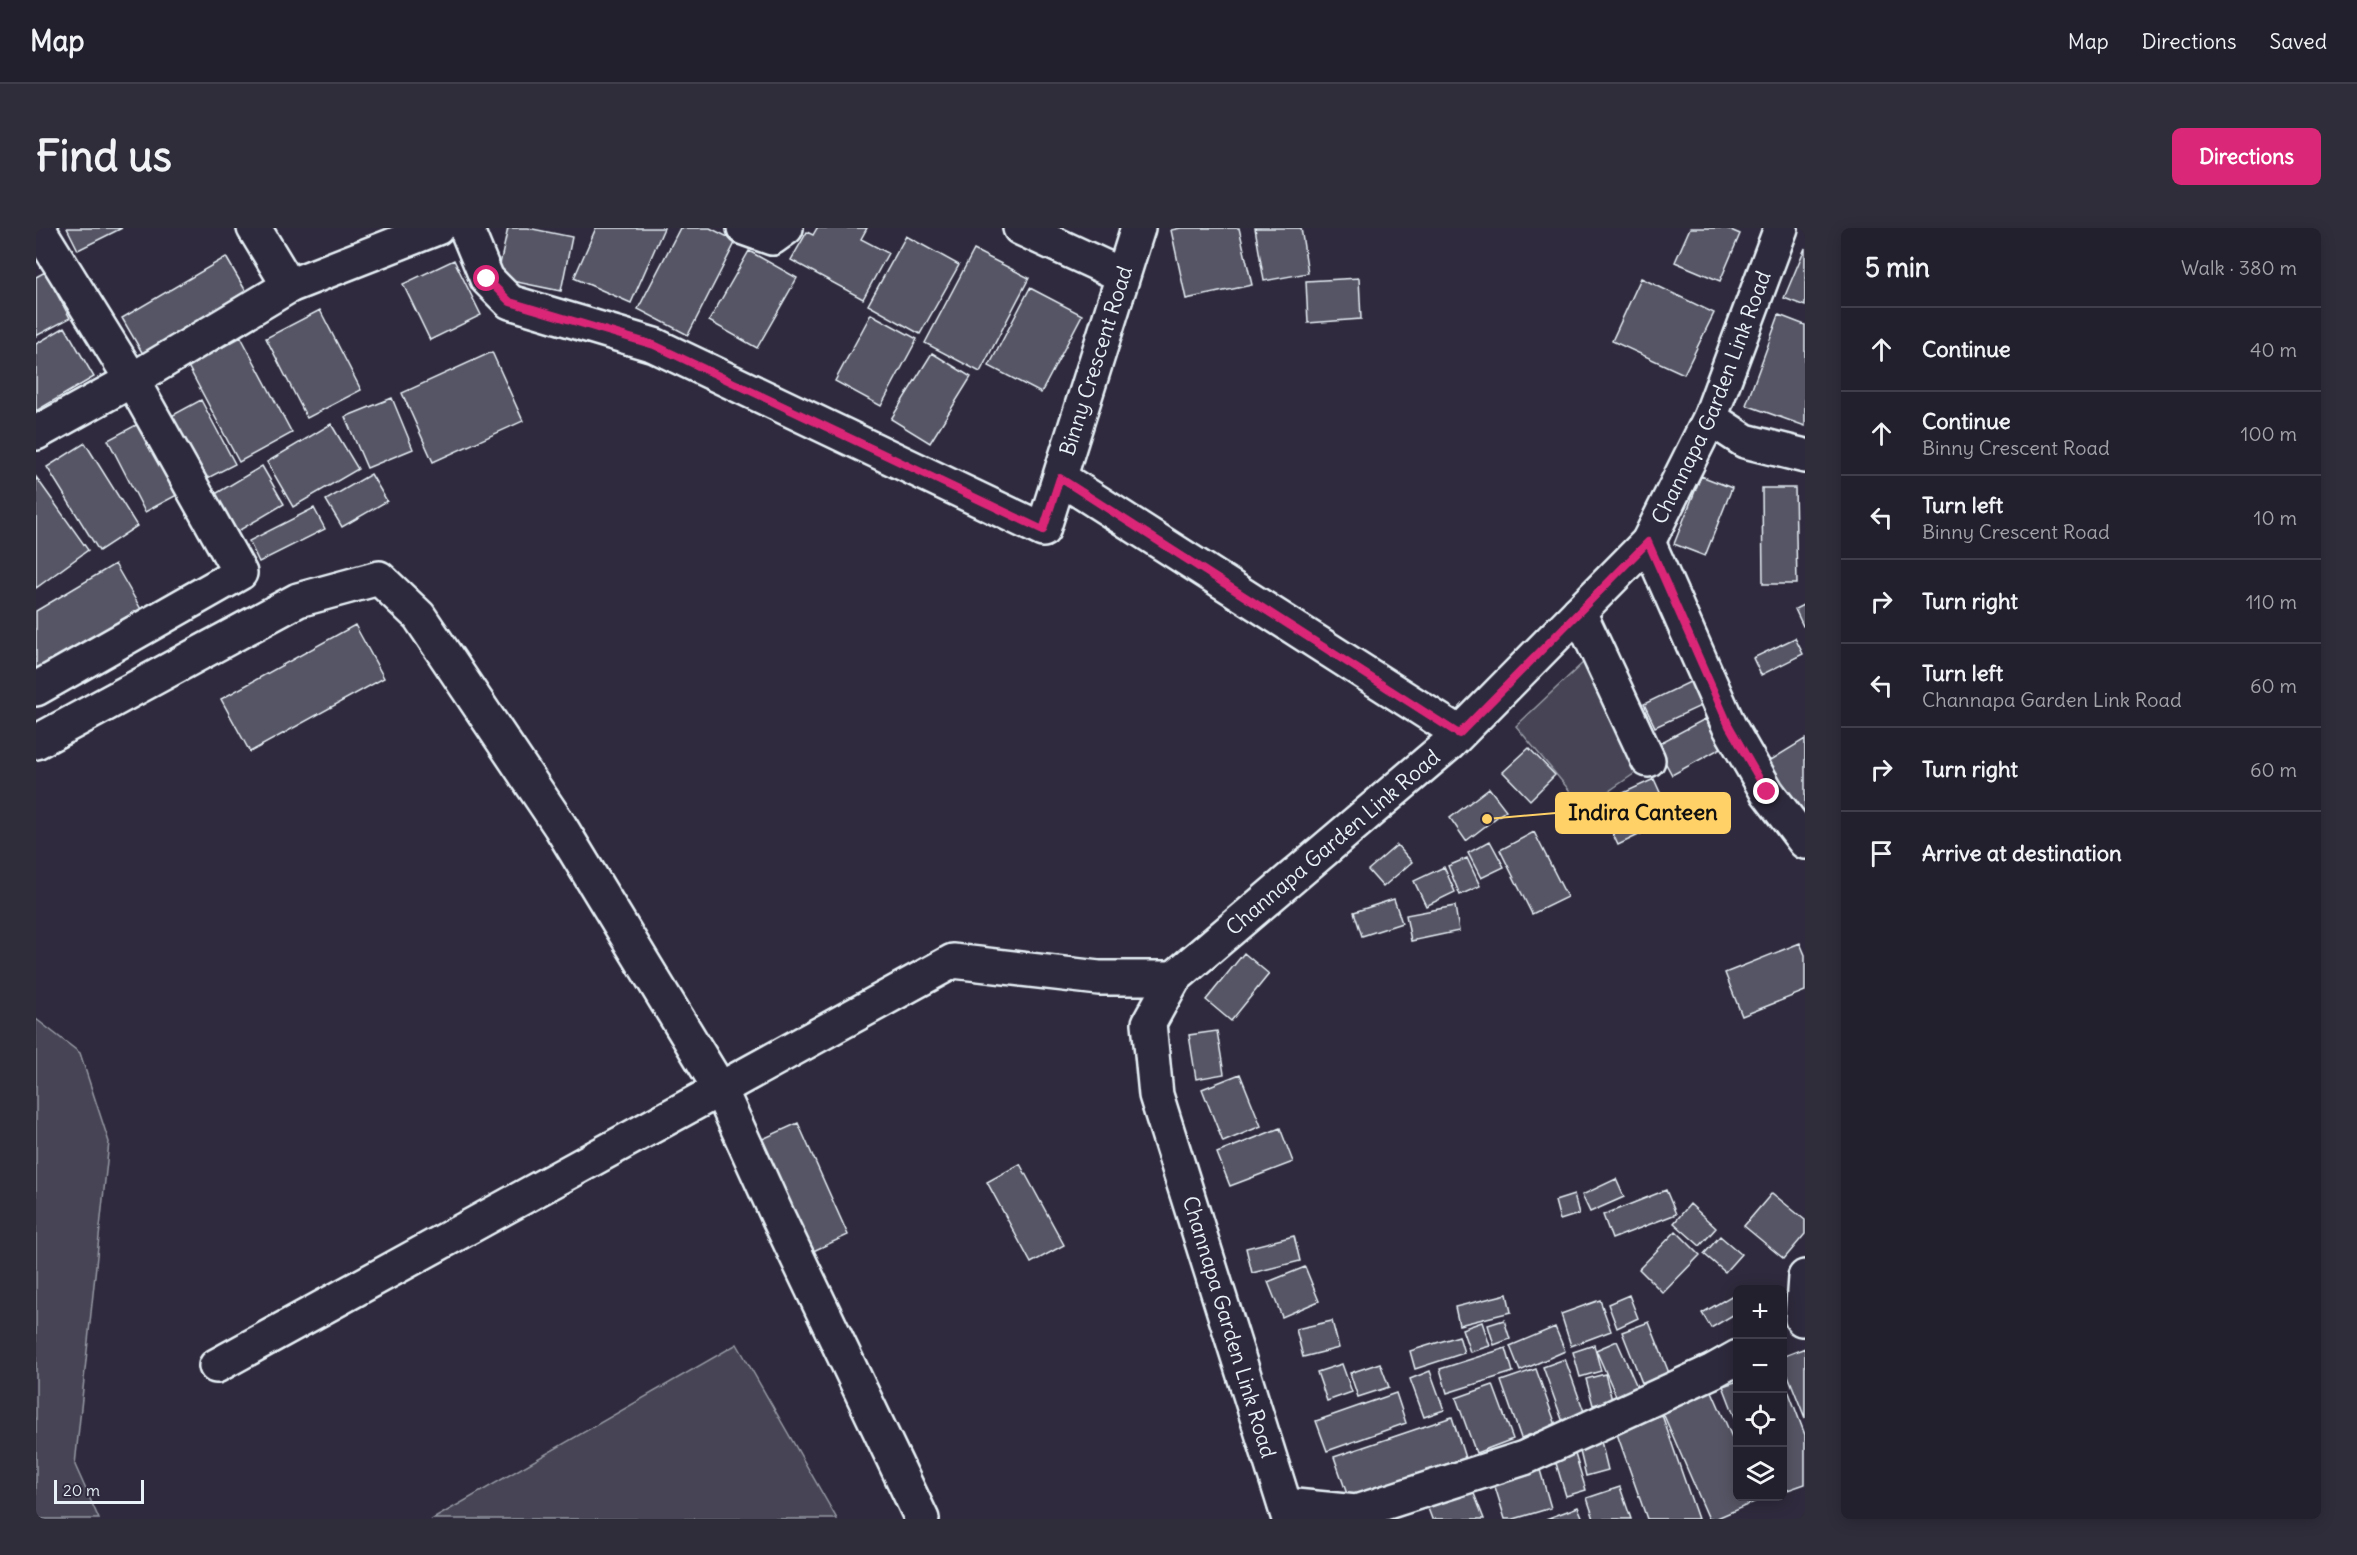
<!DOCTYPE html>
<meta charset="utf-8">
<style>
:root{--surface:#23202e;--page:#2f2d3a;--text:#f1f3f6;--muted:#a3a3aa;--line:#403e4a;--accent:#db2777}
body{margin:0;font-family:Delius,sans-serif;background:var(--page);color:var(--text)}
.controls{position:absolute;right:18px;bottom:18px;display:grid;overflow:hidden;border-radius:9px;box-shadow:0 3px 15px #0003}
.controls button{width:54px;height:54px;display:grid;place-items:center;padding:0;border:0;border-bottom:2px solid var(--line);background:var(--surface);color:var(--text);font:30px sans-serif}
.scale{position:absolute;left:18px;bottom:15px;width:90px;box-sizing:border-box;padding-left:6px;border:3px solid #e8f1f8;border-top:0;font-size:16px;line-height:21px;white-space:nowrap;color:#e8f1f8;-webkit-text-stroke:4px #2f2a3d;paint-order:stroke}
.stop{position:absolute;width:18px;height:18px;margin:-14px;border:4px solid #db2777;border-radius:50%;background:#fff}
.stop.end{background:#db2777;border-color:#fff;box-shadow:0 2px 6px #0008}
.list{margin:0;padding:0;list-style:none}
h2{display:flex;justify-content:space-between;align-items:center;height:78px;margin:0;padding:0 24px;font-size:26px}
h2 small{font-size:20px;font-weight:400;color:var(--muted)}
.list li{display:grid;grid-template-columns:39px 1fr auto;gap:18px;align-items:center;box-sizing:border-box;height:84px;padding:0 24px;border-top:2px solid var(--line)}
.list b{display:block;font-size:22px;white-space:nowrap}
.list p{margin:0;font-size:20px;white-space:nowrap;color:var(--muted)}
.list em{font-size:20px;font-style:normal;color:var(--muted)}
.icon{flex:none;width:33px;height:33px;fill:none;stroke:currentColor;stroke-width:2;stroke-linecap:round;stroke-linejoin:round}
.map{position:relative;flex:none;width:1769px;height:1291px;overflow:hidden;border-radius:9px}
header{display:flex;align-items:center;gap:36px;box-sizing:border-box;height:84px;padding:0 30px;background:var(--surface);border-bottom:2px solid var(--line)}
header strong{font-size:28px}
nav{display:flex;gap:33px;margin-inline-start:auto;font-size:21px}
.intro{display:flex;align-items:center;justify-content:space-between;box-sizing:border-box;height:144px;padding:0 36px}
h1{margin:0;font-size:42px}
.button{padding:15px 27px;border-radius:9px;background:var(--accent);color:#fff;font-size:21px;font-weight:700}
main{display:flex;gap:36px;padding:0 36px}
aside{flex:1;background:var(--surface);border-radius:9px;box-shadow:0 3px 15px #0003}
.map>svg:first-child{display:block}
.green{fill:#464455;stroke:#979aa6;stroke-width:1.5}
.building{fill:#575565;stroke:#e8f1f8;stroke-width:1.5}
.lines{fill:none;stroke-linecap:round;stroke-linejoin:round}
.minor-casing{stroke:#e8f1f8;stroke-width:38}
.minor{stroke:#2f2a3d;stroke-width:33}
.route{stroke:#db2777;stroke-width:8}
.labels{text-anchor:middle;stroke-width:4.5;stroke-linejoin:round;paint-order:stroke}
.street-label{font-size:21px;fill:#e8f1f8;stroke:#2f2a3d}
.leader{fill:none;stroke:#ffd166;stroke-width:2}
.callout-dot{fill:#ffd166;stroke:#2f2a3d;stroke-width:2}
.callout{fill:#ffd166;stroke:#ffd166;stroke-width:2}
.callout-label{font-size:22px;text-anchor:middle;font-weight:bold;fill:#111}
</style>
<header>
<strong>Map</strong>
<nav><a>Map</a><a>Directions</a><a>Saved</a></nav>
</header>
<div class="intro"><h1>Find us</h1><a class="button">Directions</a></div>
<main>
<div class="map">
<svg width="1769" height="1291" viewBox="0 0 1769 1291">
<rect width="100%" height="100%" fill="#2f2a3d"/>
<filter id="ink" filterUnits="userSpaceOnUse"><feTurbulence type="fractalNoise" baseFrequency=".0167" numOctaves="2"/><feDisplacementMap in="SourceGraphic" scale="12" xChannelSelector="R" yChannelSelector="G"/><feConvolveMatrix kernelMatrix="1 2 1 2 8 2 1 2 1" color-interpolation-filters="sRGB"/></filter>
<g filter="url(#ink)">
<path class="green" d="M 1550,432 L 1605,541 L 1548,580 L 1480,498 Z
M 0,791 L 44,825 L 73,914 L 39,1237 L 63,1291 L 0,1291 Z
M 701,1116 L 801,1291 L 397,1291 Z"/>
<path class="building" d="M 31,0 L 86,0 L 42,22 Z
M 472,0 L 492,0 L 536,9 L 525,63 L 461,50 Z
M 560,0 L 628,0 L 595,75 L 538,50 Z
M 644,0 L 674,0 L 700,13 L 652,107 L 602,81 Z
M 781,0 L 831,0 L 825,11 L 852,25 L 827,71 L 755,32 L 771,4 L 777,7 Z
M 1145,0 L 1203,0 L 1216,57 L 1150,71 L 1135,2 Z
M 1219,0 L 1265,0 L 1272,45 L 1228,53 Z
M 1654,0 L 1690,0 L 1704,6 L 1684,53 L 1639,34 Z
M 870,8 L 923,37 L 884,106 L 832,77 Z
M 1769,20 L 1769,78 L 1748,70 Z
M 938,22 L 993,50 L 944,144 L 889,115 Z
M 713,23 L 761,50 L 721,120 L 673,93 Z
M 190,29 L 215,72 L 111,133 L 86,90 Z
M 418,32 L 445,87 L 394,112 L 367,56 Z
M 9,44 L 34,90 L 0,108 L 0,49 Z
M 1323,50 L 1325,91 L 1272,95 L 1270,53 Z
M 1605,50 L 1678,85 L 1648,146 L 1576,113 Z
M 994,60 L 1046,87 L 1005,165 L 953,138 Z
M 284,82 L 325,162 L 271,190 L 230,110 Z
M 835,86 L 881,111 L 845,178 L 799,153 Z
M 1743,87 L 1769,97 L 1769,198 L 1710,177 Z
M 29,99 L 58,149 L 0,183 L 0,116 Z
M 205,109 L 256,205 L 203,234 L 152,138 Z
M 456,124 L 487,193 L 397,234 L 366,165 Z
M 896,125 L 935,149 L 894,215 L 855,191 Z
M 356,170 L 377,221 L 331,240 L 309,189 Z
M 165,172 L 199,236 L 162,255 L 128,192 Z
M 104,195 L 141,267 L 109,284 L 72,212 Z
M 295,196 L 322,241 L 257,279 L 231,234 Z
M 49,215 L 101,298 L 63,323 L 11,239 Z
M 226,238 L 248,276 L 197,306 L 176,268 Z
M 335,246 L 351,273 L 306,299 L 290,272 Z
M 1665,248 L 1696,260 L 1669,328 L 1638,316 Z
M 0,249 L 52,322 L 0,360 Z
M 1726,260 L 1759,260 L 1761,356 L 1727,356 Z
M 278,280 L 289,301 L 223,334 L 213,313 Z
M 79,336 L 110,390 L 0,455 L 0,383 Z
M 1769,376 L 1769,397 L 1767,398 L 1759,381 Z
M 319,397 L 348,450 L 214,524 L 185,471 Z
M 1759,410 L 1767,426 L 1725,447 L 1717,430 Z
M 1658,452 L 1669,476 L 1619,499 L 1608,476 Z
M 1669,491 L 1685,520 L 1636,547 L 1620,517 Z
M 1769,511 L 1769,585 L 1763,589 L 1730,535 Z
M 1493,520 L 1519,547 L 1494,572 L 1467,544 Z
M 1618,551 L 1636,591 L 1582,617 L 1563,576 Z
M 1453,560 L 1470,582 L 1430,613 L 1414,590 Z
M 1498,604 L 1531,669 L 1496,686 L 1464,622 Z
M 1454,613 L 1468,639 L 1445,650 L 1432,625 Z
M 1361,617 L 1376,634 L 1347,659 L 1332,642 Z
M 1431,630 L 1444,658 L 1424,667 L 1412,638 Z
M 1408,639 L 1419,664 L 1390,678 L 1378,653 Z
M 1358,671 L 1366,695 L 1326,708 L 1318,684 Z
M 1419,678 L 1423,703 L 1375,713 L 1370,687 Z
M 1764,715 L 1769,727 L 1769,763 L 1706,788 L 1689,745 Z
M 1208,725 L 1233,746 L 1195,793 L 1170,772 Z
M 1181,803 L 1188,846 L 1160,851 L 1153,807 Z
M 1204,846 L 1225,898 L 1187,914 L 1166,861 Z
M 762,895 L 812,1007 L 773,1025 L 722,913 Z
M 1244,900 L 1257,934 L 1194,958 L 1181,925 Z
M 984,936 L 1028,1017 L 995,1035 L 951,954 Z
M 1580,951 L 1588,969 L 1554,984 L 1546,967 Z
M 1630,962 L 1640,986 L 1576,1011 L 1567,987 Z
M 1736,965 L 1769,992 L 1769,1006 L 1748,1031 L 1708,998 Z
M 1538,967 L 1543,986 L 1524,992 L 1519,973 Z
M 1654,976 L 1680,1000 L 1664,1018 L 1638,995 Z
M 1640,1003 L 1664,1027 L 1627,1065 L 1603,1041 Z
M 1258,1008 L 1264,1033 L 1216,1045 L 1210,1020 Z
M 1684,1008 L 1705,1026 L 1689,1044 L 1668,1026 Z
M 1269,1039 L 1283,1073 L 1246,1089 L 1232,1054 Z
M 1702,1064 L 1702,1084 L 1675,1100 L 1666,1085 Z
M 1471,1066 L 1475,1084 L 1423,1097 L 1419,1079 Z
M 1593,1067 L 1602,1090 L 1581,1100 L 1572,1076 Z
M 1564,1072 L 1575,1103 L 1535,1118 L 1525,1086 Z
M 1468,1092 L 1474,1111 L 1458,1117 L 1452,1097 Z
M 1296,1093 L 1303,1120 L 1267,1129 L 1260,1101 Z
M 1446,1094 L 1454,1118 L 1434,1124 L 1426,1101 Z
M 1613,1094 L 1635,1150 L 1608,1160 L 1586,1104 Z
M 1519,1099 L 1529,1123 L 1484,1143 L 1474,1118 Z
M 1423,1108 L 1428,1125 L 1379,1141 L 1374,1123 Z
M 1581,1113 L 1602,1161 L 1581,1170 L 1560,1122 Z
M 1558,1117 L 1565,1143 L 1544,1149 L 1537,1124 Z
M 1470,1120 L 1477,1144 L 1411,1165 L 1404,1141 Z
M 1769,1120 L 1769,1190 L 1746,1132 L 1746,1129 Z
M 1529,1131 L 1550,1189 L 1528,1197 L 1507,1139 Z
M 1344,1135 L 1353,1159 L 1322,1169 L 1314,1145 Z
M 1306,1136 L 1316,1164 L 1291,1173 L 1281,1144 Z
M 1500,1141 L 1520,1197 L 1485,1210 L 1465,1153 Z
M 1394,1143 L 1408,1182 L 1388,1189 L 1374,1151 Z
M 1569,1146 L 1576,1172 L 1557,1177 L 1550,1151 Z
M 1746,1146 L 1769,1207 L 1769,1256 L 1746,1264 Z
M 1702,1153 L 1702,1197 L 1687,1158 Z
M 1457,1157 L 1477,1211 L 1440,1225 L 1420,1170 Z
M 1675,1161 L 1702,1223 L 1702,1268 L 1721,1268 L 1723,1272 L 1679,1291 L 1673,1291 L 1626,1183 Z
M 1360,1165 L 1370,1195 L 1291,1223 L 1280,1193 Z
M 1626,1187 L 1662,1291 L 1611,1291 L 1580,1203 Z
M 1416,1189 L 1429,1230 L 1312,1269 L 1298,1229 Z
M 1564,1209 L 1572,1242 L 1550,1248 L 1542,1215 Z
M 1539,1226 L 1550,1262 L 1530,1268 L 1519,1232 Z
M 1502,1235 L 1515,1280 L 1478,1291 L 1469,1291 L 1456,1249 Z
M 1435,1258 L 1448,1291 L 1396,1291 L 1390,1275 Z
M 1584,1259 L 1595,1291 L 1558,1291 L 1551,1270 Z
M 1542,1279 L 1547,1291 L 1510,1291 Z"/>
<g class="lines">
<defs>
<g id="minor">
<path d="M 218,0 L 253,58"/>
<path id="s1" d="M 430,0 L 451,51 L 474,74 L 618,117 L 1007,302 L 1102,0"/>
<path d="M 708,0 L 736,10 L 750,0"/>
<path d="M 984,0 L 1086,47"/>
<path d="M 1674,190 L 1709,213 L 1769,228"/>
<path d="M 0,205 L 96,152 L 253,58 L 401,0"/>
<path d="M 1024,250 L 1423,505"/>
<path d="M 1612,314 L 1693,498 L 1731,564 L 1769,614"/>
<path d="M 1543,384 L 1612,532"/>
<path d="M 0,461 L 204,345 L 96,152 L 2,0"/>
<path d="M 0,514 L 262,372 L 343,350 L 383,388 L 524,598 L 684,861 L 742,989 L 886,1291"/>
<path d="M 1766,1091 L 1769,1049"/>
<path d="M 180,1138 L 917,733 L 1063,750 L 1138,750"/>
<path d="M 1249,1277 L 1320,1284 L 1488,1230 L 1677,1143 L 1702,1129"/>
<path id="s2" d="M 1253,1291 L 1120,867 L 1113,795 L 1138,750 L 1414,515 L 1612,314 L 1674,190 L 1745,0"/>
</g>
</defs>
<use href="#minor" class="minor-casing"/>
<use href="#minor" class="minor"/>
</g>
</g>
<g class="lines" filter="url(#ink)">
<path class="route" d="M 451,51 L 474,74 L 618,117 L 1007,302 L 1024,250 L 1423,506 L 1612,314 L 1693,498 L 1731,564"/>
</g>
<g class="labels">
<g class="street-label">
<text dy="7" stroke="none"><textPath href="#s1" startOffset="846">Binny Crescent Road</textPath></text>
<text dy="7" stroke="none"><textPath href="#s2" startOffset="1371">Channapa Garden Link Road</textPath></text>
<text dy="7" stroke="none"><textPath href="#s2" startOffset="777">Channapa Garden Link Road</textPath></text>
<text transform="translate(1193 1099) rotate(73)" y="7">Channapa Garden Link Road</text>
</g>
</g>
<path class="leader" d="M1451 591L1520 585"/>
<circle class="callout-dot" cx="1451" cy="591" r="6"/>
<rect class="callout" x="1520" y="565" width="174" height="40" rx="6"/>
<g class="callout-label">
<text x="1607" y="592">Indira Canteen</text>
</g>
</svg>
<div class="controls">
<button>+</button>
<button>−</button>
<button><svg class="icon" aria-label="locate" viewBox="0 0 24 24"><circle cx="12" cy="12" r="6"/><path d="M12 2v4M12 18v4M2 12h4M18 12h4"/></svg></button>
<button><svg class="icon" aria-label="layers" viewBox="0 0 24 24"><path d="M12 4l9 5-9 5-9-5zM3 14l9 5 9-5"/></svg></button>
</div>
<div class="scale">20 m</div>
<div class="stop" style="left:451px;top:51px"></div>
<div class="stop end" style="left:1731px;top:564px"></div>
</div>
<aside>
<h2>5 min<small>Walk · 380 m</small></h2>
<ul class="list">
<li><svg class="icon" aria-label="ahead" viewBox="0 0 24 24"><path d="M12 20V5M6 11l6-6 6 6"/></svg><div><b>Continue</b></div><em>40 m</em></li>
<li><svg class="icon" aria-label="ahead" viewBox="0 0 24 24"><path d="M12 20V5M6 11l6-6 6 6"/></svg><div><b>Continue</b><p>Binny Crescent Road</p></div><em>100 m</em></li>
<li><svg class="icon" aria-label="left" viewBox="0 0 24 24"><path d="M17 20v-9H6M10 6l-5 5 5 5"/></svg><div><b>Turn left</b><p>Binny Crescent Road</p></div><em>10 m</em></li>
<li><svg class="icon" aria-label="right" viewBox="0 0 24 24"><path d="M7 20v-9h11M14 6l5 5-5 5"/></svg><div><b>Turn right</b></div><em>110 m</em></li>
<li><svg class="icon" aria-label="left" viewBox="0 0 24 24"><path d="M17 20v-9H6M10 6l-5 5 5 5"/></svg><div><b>Turn left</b><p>Channapa Garden Link Road</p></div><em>60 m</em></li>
<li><svg class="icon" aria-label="right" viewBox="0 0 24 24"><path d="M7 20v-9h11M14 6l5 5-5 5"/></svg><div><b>Turn right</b></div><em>60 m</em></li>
<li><svg class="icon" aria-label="arrive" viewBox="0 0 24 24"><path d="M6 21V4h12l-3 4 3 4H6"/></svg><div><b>Arrive at destination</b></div></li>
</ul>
</aside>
</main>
